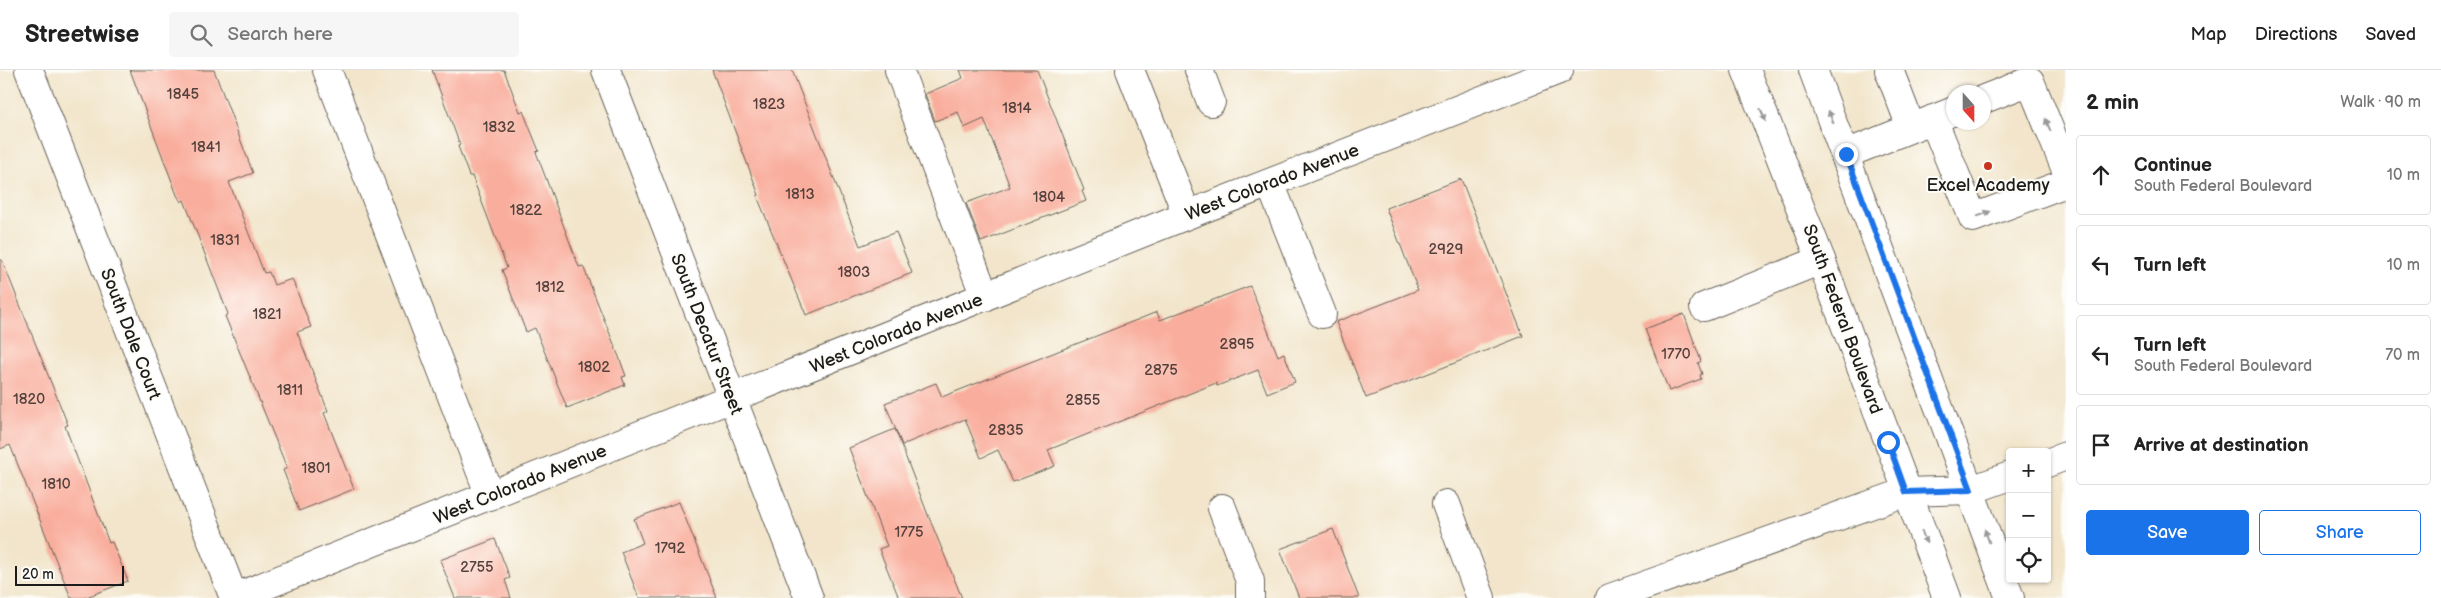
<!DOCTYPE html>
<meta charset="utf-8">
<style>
:root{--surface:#fff;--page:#f6f6f6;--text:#222;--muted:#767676;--line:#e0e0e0;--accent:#1a73e8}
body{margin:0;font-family:"Balsamiq Sans",sans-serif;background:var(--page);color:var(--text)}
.controls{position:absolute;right:15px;bottom:15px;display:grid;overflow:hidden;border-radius:5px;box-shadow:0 1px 4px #0004}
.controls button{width:45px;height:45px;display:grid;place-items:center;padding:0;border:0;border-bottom:1px solid var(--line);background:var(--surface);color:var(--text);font:25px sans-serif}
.compass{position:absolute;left:1946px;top:15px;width:45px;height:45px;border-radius:50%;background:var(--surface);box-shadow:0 1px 4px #0004;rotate:159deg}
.scale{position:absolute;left:15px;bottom:12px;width:109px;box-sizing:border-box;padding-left:5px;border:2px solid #1c1c1c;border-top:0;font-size:14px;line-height:18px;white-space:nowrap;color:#1c1c1c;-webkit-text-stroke:4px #fdfcf7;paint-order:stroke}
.stop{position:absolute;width:15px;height:15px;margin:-11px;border:4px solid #1a73e8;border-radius:50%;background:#fff}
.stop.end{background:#1a73e8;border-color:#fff;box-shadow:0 1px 5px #0008}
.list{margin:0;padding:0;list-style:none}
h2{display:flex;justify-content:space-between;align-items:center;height:65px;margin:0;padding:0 20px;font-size:21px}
h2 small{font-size:16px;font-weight:400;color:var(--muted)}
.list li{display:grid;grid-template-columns:32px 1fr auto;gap:15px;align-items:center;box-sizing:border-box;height:80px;margin:0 10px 10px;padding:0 10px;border:1px solid var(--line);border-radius:5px}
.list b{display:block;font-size:19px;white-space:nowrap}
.list p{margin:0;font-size:16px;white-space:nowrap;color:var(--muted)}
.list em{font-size:16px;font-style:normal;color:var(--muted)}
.actions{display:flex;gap:10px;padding:15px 20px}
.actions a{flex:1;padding:11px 0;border:1px solid var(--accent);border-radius:5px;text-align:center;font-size:18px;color:var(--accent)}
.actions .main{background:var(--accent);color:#fff}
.icon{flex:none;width:28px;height:28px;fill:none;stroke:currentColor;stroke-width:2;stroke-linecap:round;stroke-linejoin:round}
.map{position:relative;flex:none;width:2066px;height:528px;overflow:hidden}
header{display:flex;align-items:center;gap:30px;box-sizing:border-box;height:70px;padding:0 25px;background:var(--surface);border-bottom:1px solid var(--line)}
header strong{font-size:24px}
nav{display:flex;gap:28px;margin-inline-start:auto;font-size:18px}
.search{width:350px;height:45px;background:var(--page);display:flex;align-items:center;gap:12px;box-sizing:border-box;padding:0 18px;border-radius:5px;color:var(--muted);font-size:19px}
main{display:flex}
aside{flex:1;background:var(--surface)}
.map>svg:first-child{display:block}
.building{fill:#f9ae9d}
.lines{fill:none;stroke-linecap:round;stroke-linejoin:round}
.minor-casing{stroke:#676259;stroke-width:30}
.major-casing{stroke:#676259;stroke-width:30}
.minor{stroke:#fff;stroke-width:28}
.major{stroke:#fff;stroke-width:28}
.oneway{fill:#999}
.route{stroke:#1a73e8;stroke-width:6}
.poi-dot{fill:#c8321e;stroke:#fdfcf7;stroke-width:2}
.labels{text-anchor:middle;stroke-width:4;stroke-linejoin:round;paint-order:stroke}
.number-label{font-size:15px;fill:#53403c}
.street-label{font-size:18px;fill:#1c1c1c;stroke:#fdfcf7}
.poi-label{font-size:18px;fill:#1c1c1c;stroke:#fdfcf7}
</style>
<header>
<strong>Streetwise</strong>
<div class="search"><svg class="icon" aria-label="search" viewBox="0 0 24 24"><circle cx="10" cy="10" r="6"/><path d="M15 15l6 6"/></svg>Search here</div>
<nav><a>Map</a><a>Directions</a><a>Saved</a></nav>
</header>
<main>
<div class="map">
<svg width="2066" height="528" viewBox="0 0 2066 528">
<rect width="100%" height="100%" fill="#fdfcf7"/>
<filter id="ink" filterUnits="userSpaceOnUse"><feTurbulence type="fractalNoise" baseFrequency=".02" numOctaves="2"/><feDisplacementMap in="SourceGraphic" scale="10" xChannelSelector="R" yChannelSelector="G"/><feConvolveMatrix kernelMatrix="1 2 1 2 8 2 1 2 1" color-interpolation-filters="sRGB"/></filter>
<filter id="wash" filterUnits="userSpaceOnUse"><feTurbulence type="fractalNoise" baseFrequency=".0096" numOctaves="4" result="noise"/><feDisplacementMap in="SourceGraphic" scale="20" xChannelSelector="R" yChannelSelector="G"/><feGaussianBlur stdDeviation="1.12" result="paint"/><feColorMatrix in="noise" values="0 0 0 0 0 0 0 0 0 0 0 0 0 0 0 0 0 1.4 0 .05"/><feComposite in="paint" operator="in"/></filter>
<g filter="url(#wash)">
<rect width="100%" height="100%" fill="#f2e5cb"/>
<g id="blocks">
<path class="building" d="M 130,0 L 214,0 L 253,103 L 229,112 L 264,203 L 269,202 L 274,215 L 292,209 L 311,257 L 297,262 L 328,341 L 324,343 L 354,419 L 299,441 L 283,400 L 287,398 L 225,246 L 228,244 L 184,130 L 181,132 L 177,125 Z
M 432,0 L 504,0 L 520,42 L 523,41 L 539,81 L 536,82 L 579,197 L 583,196 L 619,287 L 626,306 L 622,307 L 625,315 L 567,338 L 535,258 L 526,262 L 502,200 L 507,198 L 472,106 L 469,106 L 458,76 L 460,75 Z
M 712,0 L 792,0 L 860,176 L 896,162 L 912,203 L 806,245 L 757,126 L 759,125 Z
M 960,0 L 1037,0 L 1084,120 L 1082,121 L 1086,131 L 981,172 L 966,133 L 1010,117 L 984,49 L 964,58 L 958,42 L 935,51 L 925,24 L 963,8 Z
M 1461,109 L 1523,266 L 1366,328 L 1336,252 L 1418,220 L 1386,138 Z
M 0,190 L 2,190 L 68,355 L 65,356 L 109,473 L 112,472 L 128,511 L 84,528 L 71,528 L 10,375 L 0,379 Z
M 1250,216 L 1278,286 L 1284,283 L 1295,312 L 1267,323 L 1258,300 L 1217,316 L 1216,313 L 1048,380 L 1055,396 L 1013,412 L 998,380 L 981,388 L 965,349 L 902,375 L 885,333 L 936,313 L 942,327 L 1157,242 L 1160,250 Z
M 1684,244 L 1701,291 L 1698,293 L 1702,304 L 1700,305 L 1701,309 L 1669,321 L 1645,259 Z
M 895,359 L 928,445 L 962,528 L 899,528 L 879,479 L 887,476 L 849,378 Z
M 679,432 L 717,528 L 639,528 L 621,482 L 643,473 L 634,449 Z
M 1333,459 L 1359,528 L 1299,528 L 1280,479 Z
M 495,469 L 510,508 L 505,510 L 511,528 L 455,528 L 440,490 Z"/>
</g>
</g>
<g filter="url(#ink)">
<use href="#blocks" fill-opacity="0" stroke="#676259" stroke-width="1"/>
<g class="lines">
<defs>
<path id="minor" d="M 29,0 L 234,528
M 327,0 L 490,426
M 606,0 L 809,528
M 899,0 L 985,227
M 1130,0 L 1187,145
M 1199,0 L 1211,32
M 1889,0 L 1911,57
M 1984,29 L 2030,11 L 2066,100
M 1933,49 L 1973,148 L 2066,113
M 1846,84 L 1954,41
M 1270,113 L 1322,244
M 1704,237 L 1821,190
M 2047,393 L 2066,386
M 1446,434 L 1481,528
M 1222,438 L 1250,511 L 1250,528
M 234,528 L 1187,145 L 1559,0
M 1610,528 L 1906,422 L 1971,420 L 2010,406"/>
<path id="major" d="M 1746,0 L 1821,190 L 1947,528
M 1813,0 L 2010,528"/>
</defs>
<use href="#minor" class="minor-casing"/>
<use href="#major" class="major-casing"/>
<use href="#minor" class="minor"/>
<use href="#major" class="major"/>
</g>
<defs><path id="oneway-solid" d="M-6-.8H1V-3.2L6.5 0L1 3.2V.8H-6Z" transform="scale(1.25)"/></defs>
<g class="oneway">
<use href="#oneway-solid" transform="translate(1763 45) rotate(68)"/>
<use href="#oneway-solid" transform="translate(1831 47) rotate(-111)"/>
<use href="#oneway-solid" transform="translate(2048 55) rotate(-112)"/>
<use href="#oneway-solid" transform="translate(1984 144) rotate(-21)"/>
<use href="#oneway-solid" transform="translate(1987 466) rotate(-110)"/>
<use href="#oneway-solid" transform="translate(1924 467) rotate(69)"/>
</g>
</g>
<g class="lines" filter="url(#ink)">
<path class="route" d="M 1846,84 L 1971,420 L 1906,422 L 1888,372"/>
</g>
<circle class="poi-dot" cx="1988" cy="96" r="5"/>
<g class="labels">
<g class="number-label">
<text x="183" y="29">1845</text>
<text x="769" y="39">1823</text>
<text x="1017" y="43">1814</text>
<text x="499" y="62">1832</text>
<text x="206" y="82">1841</text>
<text x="800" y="129">1813</text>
<text x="1049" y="132">1804</text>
<text x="526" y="145">1822</text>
<text x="225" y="175">1831</text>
<text x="1446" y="184">2929</text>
<text x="854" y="207">1803</text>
<text x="550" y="222">1812</text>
<text x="267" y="249">1821</text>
<text x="1237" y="279">2895</text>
<text x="1676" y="289">1770</text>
<text x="594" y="302">1802</text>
<text x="1161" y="305">2875</text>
<text x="290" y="325">1811</text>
<text x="29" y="334">1820</text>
<text x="1083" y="335">2855</text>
<text x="1006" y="365">2835</text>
<text x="316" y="403">1801</text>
<text x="56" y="419">1810</text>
<text x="909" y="467">1775</text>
<text x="670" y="483">1792</text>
<text x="477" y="502">2755</text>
</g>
<g class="street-label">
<text transform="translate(1272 112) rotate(-21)" y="6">West Colorado Avenue</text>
<text transform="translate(1843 249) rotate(70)" y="6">South Federal Boulevard</text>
<text transform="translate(896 263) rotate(-22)" y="6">West Colorado Avenue</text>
<text transform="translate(131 264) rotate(69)" y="6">South Dale Court</text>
<text transform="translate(707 264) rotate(69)" y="6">South Decatur Street</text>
<text transform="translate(520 414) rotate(-22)" y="6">West Colorado Avenue</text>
</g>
<g class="poi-label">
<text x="1988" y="121">Excel Academy</text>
</g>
</g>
</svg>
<div class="controls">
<button>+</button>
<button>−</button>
<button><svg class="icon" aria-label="locate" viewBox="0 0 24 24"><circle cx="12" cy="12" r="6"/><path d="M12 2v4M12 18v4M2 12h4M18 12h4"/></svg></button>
</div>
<svg class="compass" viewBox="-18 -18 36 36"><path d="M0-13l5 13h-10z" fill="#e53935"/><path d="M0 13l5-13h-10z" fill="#767676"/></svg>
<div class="scale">20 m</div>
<div class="stop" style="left:1888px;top:372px"></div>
<div class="stop end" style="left:1846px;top:84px"></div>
</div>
<aside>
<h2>2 min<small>Walk · 90 m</small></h2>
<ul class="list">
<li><svg class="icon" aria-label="ahead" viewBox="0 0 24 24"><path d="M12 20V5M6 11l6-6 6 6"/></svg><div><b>Continue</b><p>South Federal Boulevard</p></div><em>10 m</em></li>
<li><svg class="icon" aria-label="left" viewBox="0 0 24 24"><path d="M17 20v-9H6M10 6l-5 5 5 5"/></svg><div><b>Turn left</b></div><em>10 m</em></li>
<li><svg class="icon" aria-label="left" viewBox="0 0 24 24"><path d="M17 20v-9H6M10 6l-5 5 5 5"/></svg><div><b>Turn left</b><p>South Federal Boulevard</p></div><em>70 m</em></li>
<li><svg class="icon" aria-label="arrive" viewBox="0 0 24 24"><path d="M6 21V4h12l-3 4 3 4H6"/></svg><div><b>Arrive at destination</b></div></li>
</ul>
<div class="actions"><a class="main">Save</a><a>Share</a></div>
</aside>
</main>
